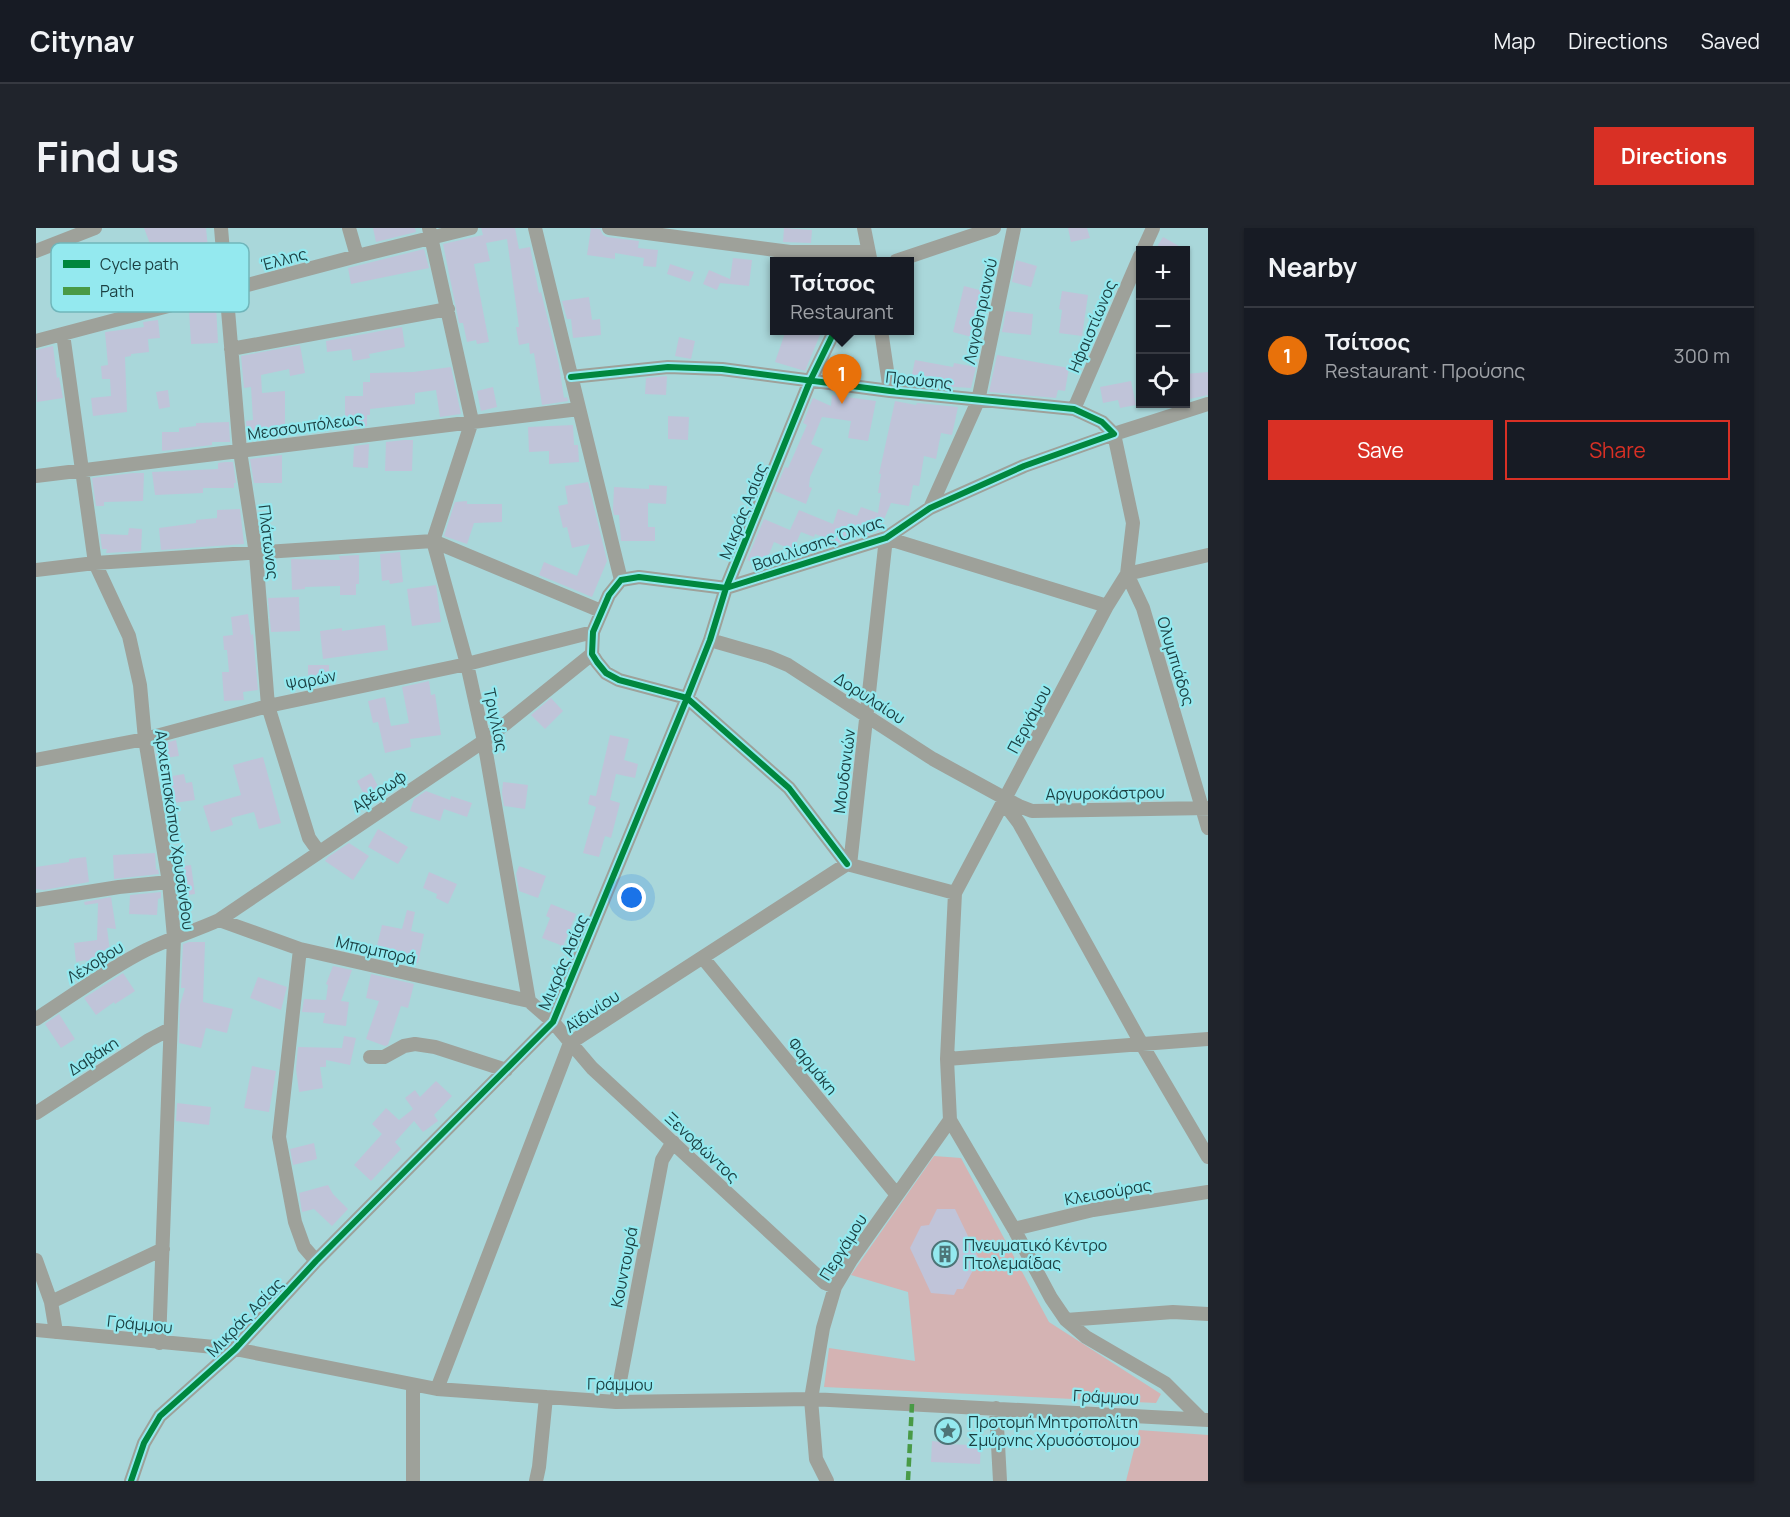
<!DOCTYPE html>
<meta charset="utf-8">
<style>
:root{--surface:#171b24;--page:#20242c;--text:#f1f3f6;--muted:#9ea1a6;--line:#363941;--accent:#d93025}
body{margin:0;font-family:Manrope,sans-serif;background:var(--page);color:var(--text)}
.controls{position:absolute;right:18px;top:18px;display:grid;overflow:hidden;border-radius:0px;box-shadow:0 2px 4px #0004}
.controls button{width:54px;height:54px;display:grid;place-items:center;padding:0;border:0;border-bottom:2px solid var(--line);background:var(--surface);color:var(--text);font:30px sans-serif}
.you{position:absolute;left:596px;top:670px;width:21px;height:21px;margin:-15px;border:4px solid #fff;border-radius:50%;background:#1a73e8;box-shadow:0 0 0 9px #1a73e833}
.badge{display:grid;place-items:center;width:39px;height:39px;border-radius:50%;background:var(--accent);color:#fff;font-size:20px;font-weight:700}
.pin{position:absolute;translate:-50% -50px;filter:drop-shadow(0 2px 3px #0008)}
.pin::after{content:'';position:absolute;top:32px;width:21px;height:18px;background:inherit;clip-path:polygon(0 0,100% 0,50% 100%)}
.popup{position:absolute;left:734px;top:29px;width:144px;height:78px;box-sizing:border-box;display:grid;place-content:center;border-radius:0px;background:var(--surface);filter:drop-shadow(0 2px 4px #0005);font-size:20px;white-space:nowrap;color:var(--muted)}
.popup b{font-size:22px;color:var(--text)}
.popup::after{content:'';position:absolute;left:50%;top:100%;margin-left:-12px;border:12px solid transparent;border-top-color:var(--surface)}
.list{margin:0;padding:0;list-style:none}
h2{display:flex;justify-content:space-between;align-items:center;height:78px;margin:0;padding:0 24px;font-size:26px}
h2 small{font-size:20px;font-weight:400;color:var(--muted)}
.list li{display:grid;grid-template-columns:39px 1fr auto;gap:18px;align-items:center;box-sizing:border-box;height:96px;padding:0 24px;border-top:2px solid var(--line)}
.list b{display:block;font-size:22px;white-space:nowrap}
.list p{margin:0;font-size:20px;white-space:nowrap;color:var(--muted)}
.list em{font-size:20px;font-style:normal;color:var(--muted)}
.actions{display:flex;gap:12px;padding:18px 24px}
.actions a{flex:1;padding:14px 0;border:2px solid var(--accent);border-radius:0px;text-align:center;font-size:21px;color:var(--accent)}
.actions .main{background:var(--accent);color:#fff}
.icon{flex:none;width:33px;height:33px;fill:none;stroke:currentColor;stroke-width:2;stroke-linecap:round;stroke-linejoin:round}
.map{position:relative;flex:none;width:1172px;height:1253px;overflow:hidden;border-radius:0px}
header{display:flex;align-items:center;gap:36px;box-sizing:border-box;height:84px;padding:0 30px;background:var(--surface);border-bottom:2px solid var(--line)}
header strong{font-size:28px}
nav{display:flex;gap:33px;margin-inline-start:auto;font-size:21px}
.intro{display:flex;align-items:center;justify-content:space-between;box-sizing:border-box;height:144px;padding:0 36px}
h1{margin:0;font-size:42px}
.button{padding:15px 27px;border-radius:0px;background:var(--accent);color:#fff;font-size:21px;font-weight:700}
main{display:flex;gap:36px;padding:0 36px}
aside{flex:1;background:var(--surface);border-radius:0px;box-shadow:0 2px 4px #0004}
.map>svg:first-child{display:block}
.green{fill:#d4b3b3}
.building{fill:#c0c4d9}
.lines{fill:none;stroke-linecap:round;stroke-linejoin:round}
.minor{stroke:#9ea19a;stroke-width:14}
.quiet{stroke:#499a46;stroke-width:4.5;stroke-dasharray:9 4.5;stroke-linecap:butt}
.cycleway-casing{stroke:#94e9ef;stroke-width:10}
.cycleway{stroke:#00873e;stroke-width:6}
.labels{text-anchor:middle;stroke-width:4.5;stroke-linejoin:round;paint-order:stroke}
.street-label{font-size:16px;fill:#1b3f41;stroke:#94e9ef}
.poi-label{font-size:16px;fill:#1b3f41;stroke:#94e9ef;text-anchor:start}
.key{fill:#94e9ef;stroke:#70b6bb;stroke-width:1.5}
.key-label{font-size:16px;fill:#1b3f41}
</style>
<header>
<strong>Citynav</strong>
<nav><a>Map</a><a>Directions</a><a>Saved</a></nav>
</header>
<div class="intro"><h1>Find us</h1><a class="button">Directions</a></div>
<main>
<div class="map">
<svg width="1172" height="1253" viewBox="0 0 1172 1253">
<rect width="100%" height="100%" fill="#a9d7da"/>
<path class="green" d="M 898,928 L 925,930 L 1013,1094 L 1125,1166 L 1120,1175 L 788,1159 L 793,1120 L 879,1133 L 872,1064 L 815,1047 Z
M 1103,1202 L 1172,1207 L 1172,1253 L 1090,1253 Z"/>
<path class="building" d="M 108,0 L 170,0 L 172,20 L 150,22 L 149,17 L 119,29 Z
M 337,0 L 379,0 L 380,4 L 340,14 Z
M 445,0 L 479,0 L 483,21 L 494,19 L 503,65 L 505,64 L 523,137 L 528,170 L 531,169 L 532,173 L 506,177 L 498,125 L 494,126 L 493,115 L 483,117 L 480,99 L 483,99 L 471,11 L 450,15 L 454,33 L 438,36 L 453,114 L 441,116 L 440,112 L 431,114 L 427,95 L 423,95 L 407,16 L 447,7 Z
M 555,0 L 564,1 L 567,7 L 571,9 L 603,13 L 602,20 L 622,22 L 620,39 L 607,38 L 608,30 L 579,25 L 579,31 L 551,27 Z
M 748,0 L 776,2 L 775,15 L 747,14 Z
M 1032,0 L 1051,0 L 1054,10 L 1035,14 Z
M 1127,9 L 1150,22 L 1119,22 Z
M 388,21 L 393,40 L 315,56 L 312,40 Z
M 697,30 L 716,32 L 713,58 L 684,55 L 681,62 L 667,56 L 673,42 L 694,51 Z
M 980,32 L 1001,38 L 995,59 L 976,54 Z
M 634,36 L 658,44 L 654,54 L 631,46 Z
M 928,58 L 955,65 L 943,111 L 917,104 Z
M 1026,63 L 1052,67 L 1046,108 L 1023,105 L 1026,82 L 1023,81 Z
M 553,69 L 556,92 L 564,91 L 565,107 L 537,110 L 535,91 L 531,91 L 526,73 Z
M 171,77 L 180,77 L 182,115 L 155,116 L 153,82 Z
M 970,83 L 997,86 L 995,107 L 966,104 Z
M 122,92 L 124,110 L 112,111 L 113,124 L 95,126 L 95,128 L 89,129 L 91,184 L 57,188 L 55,170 L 75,168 L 74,151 L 66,151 L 65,138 L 72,137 L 69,104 L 108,99 L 107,94 Z
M 366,99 L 369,119 L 333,126 L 334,130 L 317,133 L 315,121 L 291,124 L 290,113 Z
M 750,102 L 786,102 L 769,143 L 739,134 Z
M 643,109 L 659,113 L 655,131 L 639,128 Z
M 264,117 L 269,145 L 254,148 L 253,141 L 225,147 L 226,165 L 249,163 L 249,208 L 212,213 L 210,193 L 217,192 L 215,159 L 208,160 L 205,128 Z
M 17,118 L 21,150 L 23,149 L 27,170 L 1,174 L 0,122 Z
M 961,127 L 1033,140 L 1029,163 L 1022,162 L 1020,170 L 953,164 Z
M 879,132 L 917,139 L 918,135 L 940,139 L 935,160 L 874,156 Z
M 415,139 L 425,186 L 404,189 L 400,162 L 379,165 L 379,176 L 334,181 L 334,187 L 331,187 L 331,198 L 318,200 L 318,196 L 309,197 L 309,168 L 327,168 L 327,154 L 334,154 L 334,145 L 377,144 Z
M 1172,144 L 1172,167 L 1149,172 L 1149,146 Z
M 631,148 L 630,167 L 609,166 L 610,150 Z
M 1095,153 L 1100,177 L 1084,180 L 1082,172 L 1067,175 L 1064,159 Z
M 457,159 L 461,179 L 445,183 L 441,163 Z
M 132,162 L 134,179 L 123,181 L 120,164 Z
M 796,167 L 840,173 L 832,213 L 812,210 L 815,193 L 786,189 L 775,216 L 787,221 L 774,249 L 773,259 L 776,260 L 770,276 L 739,263 L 749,239 L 752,240 L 771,197 L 767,195 L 777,170 L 795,178 Z
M 859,173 L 880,177 L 881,175 L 922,179 L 916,207 L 905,205 L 900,231 L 888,228 L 883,258 L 877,257 L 873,278 L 855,275 L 843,303 L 803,315 L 779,306 L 778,309 L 765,304 L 757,322 L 738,314 L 728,339 L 711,332 L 728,291 L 754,302 L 763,282 L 797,296 L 802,281 L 821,288 L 825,279 L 842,285 L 845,265 L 842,265 L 845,246 L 843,246 Z
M 632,188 L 653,189 L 652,212 L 632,211 Z
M 193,194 L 194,214 L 176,214 L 176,217 L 126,223 L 126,204 L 143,204 L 143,200 L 160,198 L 160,195 Z
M 537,197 L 538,217 L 542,217 L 543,234 L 513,236 L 513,223 L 493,224 L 492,199 Z
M 368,212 L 377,212 L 376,243 L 349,243 L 350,214 Z
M 333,216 L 332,240 L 317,239 L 318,218 Z
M 246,227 L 246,255 L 218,255 L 214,231 Z
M 189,234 L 197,234 L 200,255 L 198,255 L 198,260 L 167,260 L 167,265 L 119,267 L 116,244 L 182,241 L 182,235 Z
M 97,245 L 108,245 L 107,273 L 68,274 L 68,278 L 60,278 L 56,250 Z
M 552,254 L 571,333 L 556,369 L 503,347 L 508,334 L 541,348 L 554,316 L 536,320 L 531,299 L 527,300 L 522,278 L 532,276 L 529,258 Z
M 613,257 L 631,258 L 630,276 L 612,275 L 612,299 L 619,299 L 619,313 L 585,313 L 583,287 L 578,287 L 577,281 L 578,259 L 613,261 Z
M 431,273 L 431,276 L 466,276 L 466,294 L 438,295 L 431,316 L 408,308 L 419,274 Z
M 204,281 L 208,316 L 125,322 L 123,300 L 160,295 L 160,292 L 181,290 L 181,282 Z
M 93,300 L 106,301 L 105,323 L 70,325 L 71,321 L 66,321 L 64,306 L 92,307 Z
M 364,324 L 367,354 L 354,356 L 353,352 L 346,353 L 344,326 Z
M 323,327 L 323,356 L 320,356 L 320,367 L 304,367 L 304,358 L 269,359 L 269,361 L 256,362 L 255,331 L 304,332 L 303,328 Z
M 400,357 L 405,394 L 376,398 L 371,361 Z
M 263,369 L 264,403 L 235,404 L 232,370 Z
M 212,386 L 215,407 L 217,406 L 222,462 L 207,464 L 208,472 L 188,473 L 186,444 L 193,444 L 191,422 L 188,422 L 187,408 L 197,407 L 195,389 Z
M 349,397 L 352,422 L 287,431 L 284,403 L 306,400 L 306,403 Z
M 272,437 L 293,437 L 293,456 L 272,459 Z
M 393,453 L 395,467 L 399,466 L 405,507 L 374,511 L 375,519 L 349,525 L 342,494 L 337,495 L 332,473 L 349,469 L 355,498 L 373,495 L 366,459 Z
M 515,470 L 527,483 L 509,501 L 495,487 Z
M 574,507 L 593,511 L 588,532 L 602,536 L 599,550 L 580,546 L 574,572 L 584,575 L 575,610 L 569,608 L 563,629 L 547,625 L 560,579 L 552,576 L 554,567 L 560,568 Z
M 140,512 L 143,528 L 121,531 L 119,518 Z
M 227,529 L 245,595 L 223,601 L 218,584 L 195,590 L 197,597 L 175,604 L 167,578 L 205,567 L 197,537 Z
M 335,545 L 345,564 L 331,572 L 321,553 Z
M 148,546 L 150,555 L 156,554 L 159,572 L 131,576 L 125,550 Z
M 467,554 L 492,557 L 489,581 L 468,578 L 466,565 Z
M 390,563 L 414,572 L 415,568 L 436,575 L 431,589 L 408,581 L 404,593 L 374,583 L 378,571 Z
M 342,601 L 372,619 L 362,636 L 332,619 Z
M 313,615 L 333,628 L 317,652 L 289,633 L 292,629 Z
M 119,625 L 120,642 L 122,641 L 123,646 L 78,651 L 77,627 Z
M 50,629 L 53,654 L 8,662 L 0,661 L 0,639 L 33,634 L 33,631 Z
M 155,637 L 159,666 L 143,668 L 140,639 Z
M 483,638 L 510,648 L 502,670 L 483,663 L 480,646 Z
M 393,644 L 421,656 L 412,676 L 400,670 L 401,666 L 387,660 Z
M 125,664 L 125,670 L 122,671 L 121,687 L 93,686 L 94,667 Z
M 75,669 L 80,701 L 71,700 L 75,731 L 70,734 L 51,737 L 50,732 L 40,734 L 38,715 L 61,712 L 62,675 L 49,677 L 48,674 Z
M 515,676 L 540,686 L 527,718 L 506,710 L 514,690 L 510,688 Z
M 371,682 L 379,684 L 375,703 L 388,706 L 382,735 L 339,726 L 346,697 L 366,701 Z
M 153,714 L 169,714 L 167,774 L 197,781 L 191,805 L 170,800 L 165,820 L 143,815 L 144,777 L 149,760 L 145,760 L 147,716 Z
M 297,738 L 316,742 L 305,773 L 313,774 L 310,798 L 287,795 L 289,785 L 266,784 L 268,771 L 290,772 L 292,757 L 290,756 Z
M 87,745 L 99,763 L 79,776 L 78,774 L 60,787 L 48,770 Z
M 335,746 L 378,756 L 372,780 L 365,778 L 352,817 L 349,818 L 330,811 L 343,773 L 330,770 Z
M 222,749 L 251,759 L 245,782 L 214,770 Z
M 23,786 L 39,811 L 25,820 L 9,796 Z
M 308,808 L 320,810 L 314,837 L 290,832 L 290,839 L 284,839 L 287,860 L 263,864 L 260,841 L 262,819 L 306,820 Z
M 216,838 L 240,843 L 233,884 L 208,880 Z
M 400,853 L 416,868 L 398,887 L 402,893 L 387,904 L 378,893 L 359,914 L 365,921 L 335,953 L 318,937 L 346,906 L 336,896 L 350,880 L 363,892 L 377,881 L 369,870 L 379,862 L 384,869 Z
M 141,875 L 175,879 L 173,897 L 140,893 Z
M 278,915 L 281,931 L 257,937 L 254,921 Z
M 292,957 L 297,966 L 312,981 L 296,998 L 278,981 L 266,984 L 263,965 Z
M 901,981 L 919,981 L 943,1031 L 927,1061 L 921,1061 L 918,1067 L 895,1065 L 874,1020 L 885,998 L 893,997 Z
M 896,1213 L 905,1214 L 905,1216 L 936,1217 L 936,1215 L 945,1215 L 944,1236 L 895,1234 Z"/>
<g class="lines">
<path class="minor" d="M 185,0 L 204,223 L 220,326 L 232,478 L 273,610 L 283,624
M 313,0 L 321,28
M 393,0 L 436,193 L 397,313 L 431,436 L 448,513 L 493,773 L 517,794 L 556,840 L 789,1055 L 799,1059
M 499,0 L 585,352
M 573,0 L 754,24 L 833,24 L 829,33
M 828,0 L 834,30
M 1107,22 L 1117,0
M 0,23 L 59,0
M 860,33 L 958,0
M 845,102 L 854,163
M 27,106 L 59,335 L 93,408 L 104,457 L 109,511 L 133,654 L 138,709 L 123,1115
M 0,113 L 321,28 L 435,0
M 195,121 L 412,81
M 535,149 L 632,139 L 686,141 L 854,163 L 1038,181 L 1066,194 L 1078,206 L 988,238 L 894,280 L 850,310 L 690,360 L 603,349 L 585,352 L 573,367 L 557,404 L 556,426 L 561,434 L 570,445 L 583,452 L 651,470 L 753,560 L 811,636
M 1038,181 L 1104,28
M 0,248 L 543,181
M 894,280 L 942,173 L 978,0
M 850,310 L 1071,378
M 1172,327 L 1091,346 L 1107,380 L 1172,600
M 0,342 L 59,335 L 397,313 L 565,383
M 674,412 L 733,429 L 752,437 L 897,531 L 983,578 L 996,583 L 1172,580
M 0,532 L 109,511 L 232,478 L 431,436 L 557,404
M 968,575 L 983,595 L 1105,815 L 1172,929
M 814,637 L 850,310
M 0,672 L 83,659 L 133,654
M 183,692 L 264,721 L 493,773
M 264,721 L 243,909 L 259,994 L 268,1019 L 280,1033
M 667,730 L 861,967
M 0,791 C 36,768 72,741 110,722 C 134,710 159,703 183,692 L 448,513 L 556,426
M 334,829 L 348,829 L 368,818 L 379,816 L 399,819 L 470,842
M 911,831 L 1172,811
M 0,885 L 113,812 L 134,801
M 914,892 L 978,1001 L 1015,1070 L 1030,1092 L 1050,1109 L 1129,1155 L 1165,1191
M 978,1001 L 1057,982 L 1172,964
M 0,1032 L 15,1074 L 20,1104
M 15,1074 L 127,1021
M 1030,1092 L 1137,1084 L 1172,1086
M 0,1102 L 199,1121 L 401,1161 L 580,1174 L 775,1171 L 1172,1192
M 377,1157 L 377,1253
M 401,1161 L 534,815 L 811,636 L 919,665
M 580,1174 L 626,932 L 637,914
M 960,1180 L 964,1253
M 95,1253 L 108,1215 L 124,1188 L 199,1121 L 280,1033 L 517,794 L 651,470 L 674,412 L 690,360 L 774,153 L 799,102
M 500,1253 L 503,1239 L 510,1169
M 791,1253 L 780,1231 L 775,1171 L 787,1100 L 799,1059 L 815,1032 L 914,892 L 911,831 L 919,665 L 1071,378 L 1091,346 L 1097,295 L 1078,206 L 1172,176"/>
<path class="quiet" d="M 872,1252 L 876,1176"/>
<defs>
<path id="cycleway" d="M 535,149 L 632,139 L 686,141 L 854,163 L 1038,181 L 1066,194 L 1078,206 L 988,238 L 894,280 L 850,310 L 690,360 L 603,349 L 585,352 L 573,367 L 557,404 L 556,426 L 561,434 L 570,445 L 583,452 L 651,470 L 753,560 L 811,636
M 95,1253 L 108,1215 L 124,1188 L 199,1121 L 280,1033 L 517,794 L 651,470 L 674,412 L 690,360 L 774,153 L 799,102"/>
</defs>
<use href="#cycleway" class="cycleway-casing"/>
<use href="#cycleway" class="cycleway"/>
</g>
<defs>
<symbol id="building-ring" viewBox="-11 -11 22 22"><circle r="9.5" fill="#94e9ef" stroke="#4d7477" stroke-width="1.5"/><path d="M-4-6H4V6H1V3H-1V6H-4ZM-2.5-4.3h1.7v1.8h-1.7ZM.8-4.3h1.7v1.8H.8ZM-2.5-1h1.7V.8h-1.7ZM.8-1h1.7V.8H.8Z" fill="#4d7477"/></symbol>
<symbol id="sight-ring" viewBox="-11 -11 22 22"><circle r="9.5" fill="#94e9ef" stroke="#4d7477" stroke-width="1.5"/><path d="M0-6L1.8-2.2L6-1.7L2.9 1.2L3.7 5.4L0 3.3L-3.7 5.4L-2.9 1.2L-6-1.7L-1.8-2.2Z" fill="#4d7477"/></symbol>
</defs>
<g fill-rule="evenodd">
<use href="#building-ring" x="894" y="1011" width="30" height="30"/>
<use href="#sight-ring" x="897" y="1188" width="30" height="30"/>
</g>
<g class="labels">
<g class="street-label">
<text transform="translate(248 31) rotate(-15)" y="6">Έλλης</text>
<text transform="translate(944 83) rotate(-78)" y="6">Λαγοθηριανού</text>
<text transform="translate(1056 98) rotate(-67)" y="6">Ηφαιστίωνος</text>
<text transform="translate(883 152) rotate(6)" y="6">Προύσης</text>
<text transform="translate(269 198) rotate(-8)" y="6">Μεσσουπόλεως</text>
<text transform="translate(707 283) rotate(-68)" y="6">Μικράς Ασίας</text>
<text transform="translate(233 314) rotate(83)" y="6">Πλάτωνος</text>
<text transform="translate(782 315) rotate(-19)" y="6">Βασιλίσσης Όλγας</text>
<text transform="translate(1140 433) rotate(73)" y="6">Ολυμπιάδος</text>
<text transform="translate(275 452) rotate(-12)" y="6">Ψαρών</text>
<text transform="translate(834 470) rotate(33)" y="6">Δορυλαίου</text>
<text transform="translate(993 491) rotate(-62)" y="6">Περγάμου</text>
<text transform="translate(460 492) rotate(78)" y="6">Τριγλίας</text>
<text transform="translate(808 543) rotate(-83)" y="6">Μουδανιών</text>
<text transform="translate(343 563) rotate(-34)" y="6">Αβέρωφ</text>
<text transform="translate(1069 565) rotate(-1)" y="6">Αργυροκάστρου</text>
<text transform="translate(139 602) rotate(82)" y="6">Αρχιεπισκόπου Χρυσάνθου</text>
<text transform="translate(340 722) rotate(13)" y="6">Μπομπορά</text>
<text transform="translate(59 734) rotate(-32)" y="6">Λέχοβου</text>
<text transform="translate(527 734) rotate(-67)" y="6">Μικράς Ασίας</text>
<text transform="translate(556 783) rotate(-34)" y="6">Αϊδινίου</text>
<text transform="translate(57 828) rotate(-33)" y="6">Δαβάκη</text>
<text transform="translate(777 838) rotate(51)" y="6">Φαρμάκη</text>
<text transform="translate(666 919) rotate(43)" y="6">Ξενοφώντος</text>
<text transform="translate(1072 964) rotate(-10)" y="6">Κλεισούρας</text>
<text transform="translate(807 1019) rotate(-58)" y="6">Περγάμου</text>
<text transform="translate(588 1039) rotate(-79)" y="6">Κουντουρά</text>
<text transform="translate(209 1089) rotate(-46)" y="6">Μικράς Ασίας</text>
<text transform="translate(104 1096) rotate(6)" y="6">Γράμμου</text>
<text transform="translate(584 1156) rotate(1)" y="6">Γράμμου</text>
<text transform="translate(1070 1169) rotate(3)" y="6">Γράμμου</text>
</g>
<g class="poi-label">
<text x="928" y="1023">Πνευματικό Κέντρο<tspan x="928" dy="18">Πτολεμαίδας</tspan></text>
<text x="932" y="1200">Προτομή Μητροπολίτη<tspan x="932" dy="18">Σμύρνης Χρυσόστομου</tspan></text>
</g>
</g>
<rect x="15" y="15" width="198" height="69" rx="9" class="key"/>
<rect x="27" y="32" width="27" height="8" fill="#00873e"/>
<rect x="27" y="59" width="27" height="8" fill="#499a46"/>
<g class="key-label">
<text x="64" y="42">Cycle path</text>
<text x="64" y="69">Path</text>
</g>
</svg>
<div class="controls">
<button>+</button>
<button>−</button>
<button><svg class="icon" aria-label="locate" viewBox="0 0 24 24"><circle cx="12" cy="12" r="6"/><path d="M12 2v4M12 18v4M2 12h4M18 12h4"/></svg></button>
</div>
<div class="you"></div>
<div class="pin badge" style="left:806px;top:176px;background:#e8710a">1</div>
<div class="popup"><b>Τσίτσος</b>Restaurant</div>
</div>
<aside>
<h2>Nearby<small></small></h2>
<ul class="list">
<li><span class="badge" style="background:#e8710a">1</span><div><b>Τσίτσος</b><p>Restaurant · Προύσης</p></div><em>300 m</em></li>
</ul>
<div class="actions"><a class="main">Save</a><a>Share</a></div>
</aside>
</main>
